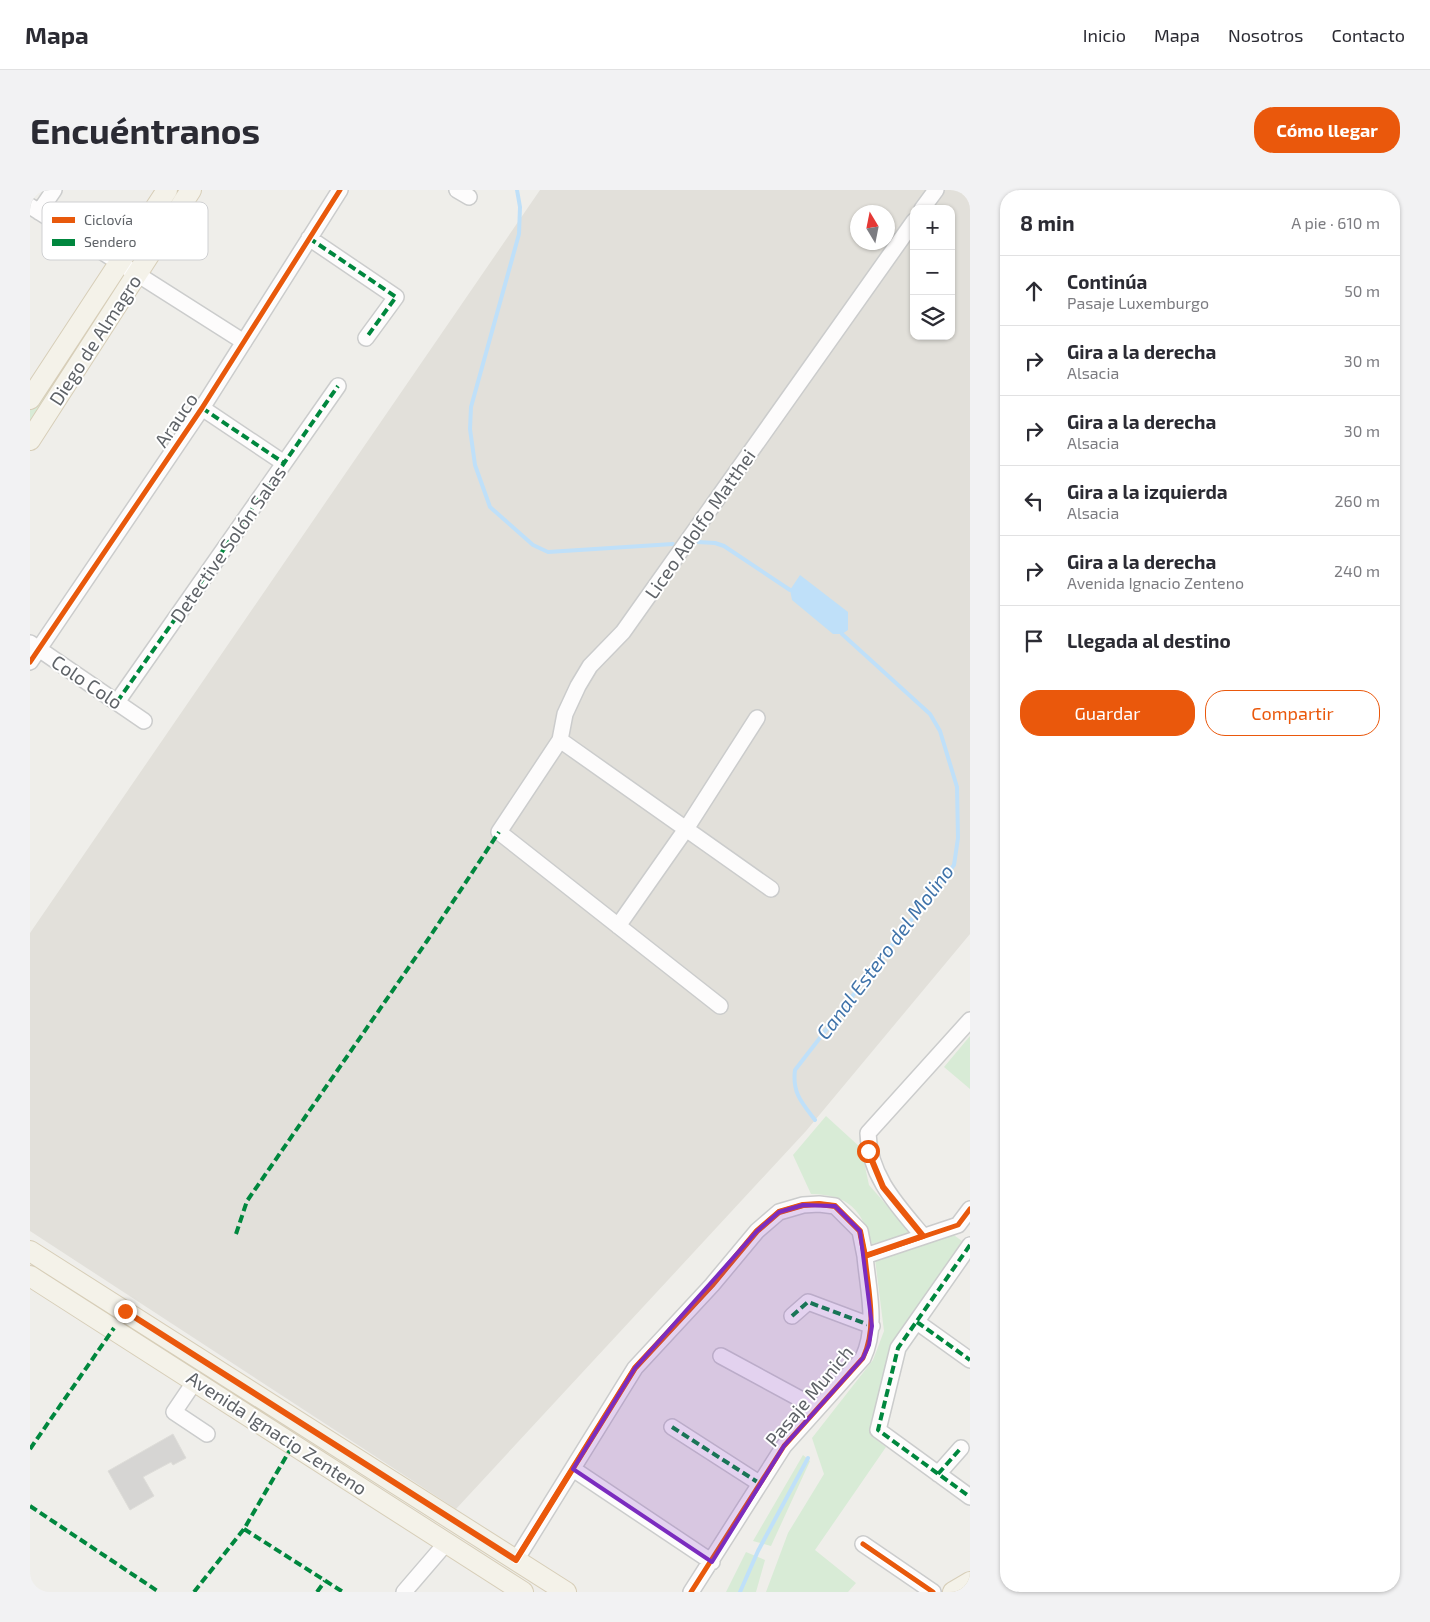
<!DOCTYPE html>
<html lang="es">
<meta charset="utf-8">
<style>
:root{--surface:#fff;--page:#f2f2f3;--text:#2b2b33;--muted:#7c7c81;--line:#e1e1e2;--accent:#ea580c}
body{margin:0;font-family:"Exo 2",sans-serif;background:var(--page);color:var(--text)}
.controls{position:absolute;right:15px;top:15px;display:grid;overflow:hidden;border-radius:10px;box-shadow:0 1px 4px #0004}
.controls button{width:45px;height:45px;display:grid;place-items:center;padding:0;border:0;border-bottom:1px solid var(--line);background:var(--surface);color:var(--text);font:25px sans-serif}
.compass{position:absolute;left:820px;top:15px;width:45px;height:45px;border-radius:50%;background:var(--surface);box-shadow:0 1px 4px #0004;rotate:350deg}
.stop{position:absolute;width:15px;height:15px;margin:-11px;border:4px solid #ea580c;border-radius:50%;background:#fff}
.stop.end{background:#ea580c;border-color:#fff;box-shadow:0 1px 5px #0008}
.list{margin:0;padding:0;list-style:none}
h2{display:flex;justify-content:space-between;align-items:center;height:65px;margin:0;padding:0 20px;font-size:21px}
h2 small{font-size:16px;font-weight:400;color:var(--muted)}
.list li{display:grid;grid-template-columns:32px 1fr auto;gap:15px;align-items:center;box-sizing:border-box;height:70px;padding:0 20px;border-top:1px solid var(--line)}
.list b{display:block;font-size:19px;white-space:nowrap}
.list p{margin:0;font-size:16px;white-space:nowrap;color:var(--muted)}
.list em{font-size:16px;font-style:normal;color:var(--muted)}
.actions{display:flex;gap:10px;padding:15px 20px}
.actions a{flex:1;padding:11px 0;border:1px solid var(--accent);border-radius:20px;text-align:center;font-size:18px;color:var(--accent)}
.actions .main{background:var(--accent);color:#fff}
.icon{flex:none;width:28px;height:28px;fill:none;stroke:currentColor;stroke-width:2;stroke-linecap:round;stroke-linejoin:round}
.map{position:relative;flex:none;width:940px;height:1402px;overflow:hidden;border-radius:20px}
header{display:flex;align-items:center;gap:30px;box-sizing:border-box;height:70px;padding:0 25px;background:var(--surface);border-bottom:1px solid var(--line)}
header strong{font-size:24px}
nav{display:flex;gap:28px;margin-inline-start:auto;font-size:18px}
.intro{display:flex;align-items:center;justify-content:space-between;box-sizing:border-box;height:120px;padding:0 30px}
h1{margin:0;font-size:35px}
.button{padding:12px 22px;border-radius:20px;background:var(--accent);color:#fff;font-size:18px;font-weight:700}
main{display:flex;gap:30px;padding:0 30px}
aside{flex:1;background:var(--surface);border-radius:20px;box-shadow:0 1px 4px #0004}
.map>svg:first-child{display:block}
.education{fill:#e2e0da;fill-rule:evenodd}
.green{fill:#d8ebd6}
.water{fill:#bfe0f9}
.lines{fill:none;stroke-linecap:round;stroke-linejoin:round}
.stream{stroke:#bfe0f9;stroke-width:4}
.building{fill:#d6d5d3;stroke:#deddd9}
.minor-casing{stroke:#cbcccc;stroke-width:18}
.major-casing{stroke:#d7ceb8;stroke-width:22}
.minor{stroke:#fdfcfc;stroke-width:15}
.major{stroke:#f4f2e9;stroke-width:20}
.quiet{stroke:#00873e;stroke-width:4;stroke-dasharray:8 4;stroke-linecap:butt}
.cycleway-casing{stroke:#fff;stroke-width:8}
.cycleway{stroke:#e8590c;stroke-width:5}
.route{stroke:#ea580c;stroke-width:6}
.marked{fill:#7b2cbf;fill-opacity:0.2;stroke:#7b2cbf;stroke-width:4;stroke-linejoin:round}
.labels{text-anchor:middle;stroke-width:4;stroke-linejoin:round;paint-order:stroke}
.street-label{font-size:19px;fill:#5f6368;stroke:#fff}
.water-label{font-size:20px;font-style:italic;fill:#4174aa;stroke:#fff}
.key{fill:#fff;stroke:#cfd0d2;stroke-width:1}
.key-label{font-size:14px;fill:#5f6368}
</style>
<header>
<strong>Mapa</strong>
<nav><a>Inicio</a><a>Mapa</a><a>Nosotros</a><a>Contacto</a></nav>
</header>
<div class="intro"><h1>Encuéntranos</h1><a class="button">Cómo llegar</a></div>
<main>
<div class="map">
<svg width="940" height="1402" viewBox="0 0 940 1402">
<rect width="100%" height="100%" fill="#efeeea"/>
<path class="education" d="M 510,0 L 940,0 L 940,744 L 776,941 L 426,1319 L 0,1041 L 0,743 ZM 884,19 L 921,19 L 921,146 L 884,146 ZM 828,22 L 858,22 L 858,52 L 828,52 Z"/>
<path class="green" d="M 90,82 L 98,87 L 0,232 L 0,217 Z
M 940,846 L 940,899 L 914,877 Z
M 796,926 L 831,958 L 839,995 L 881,1043 L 842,1054 C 831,1019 819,1005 781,1004 L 763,965 Z
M 921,1043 L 932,1051 L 862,1156 L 840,1245 L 856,1257 L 785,1360 L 826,1393 L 818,1402 L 736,1402 L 758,1343 L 794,1284 L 782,1248 L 843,1170 L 854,1141 L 845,1069 Z
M 773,1265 L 780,1271 L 741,1356 L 723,1351 Z
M 716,1362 L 735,1370 L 726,1402 L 696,1402 Z"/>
<path class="water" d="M 770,385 L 818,422 L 818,440 L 812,444 L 803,444 L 762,410 L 760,400 Z"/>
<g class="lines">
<path class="stream" d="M 487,0 L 490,17 L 489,44 L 441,217 L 440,239 L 445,275 L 460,317 L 503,355 L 518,362 L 643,354
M 668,352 L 685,353 L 694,356 L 760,400
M 785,930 C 772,913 762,903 765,880 L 924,675 L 928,648 L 927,597 L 910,541 L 900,524 L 812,444
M 710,1402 L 728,1361 L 778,1268"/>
</g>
<path class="building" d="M 143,1244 L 156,1268 L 143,1275 L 141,1272 L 113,1287 L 124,1306 L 100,1320 L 78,1281 Z"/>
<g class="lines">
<defs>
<path id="minor" d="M 427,0 L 439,7
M 0,16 L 214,152
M 892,19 L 906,0
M 9,22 L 24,0
M 279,48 L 366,107 L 336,148
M 172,218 L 254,273
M 0,453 L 114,531
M 0,472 L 172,218 L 310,0
M 87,512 L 308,196
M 530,550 L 741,699
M 588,736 L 656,639 L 727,528
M 690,816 L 469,642 L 530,550 L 535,524 L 548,496 L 560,476 L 593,442 L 884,31
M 893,1046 C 867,1015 839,986 838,943 L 940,830
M 940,1055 L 868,1158 L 848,1240 L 940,1307
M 762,1126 L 778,1112 L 842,1136
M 887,1132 L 940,1170
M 691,1166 L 787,1218
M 165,1191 L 144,1222 L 177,1244
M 642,1237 L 729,1293
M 543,1279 L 682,1372
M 908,1284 L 931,1258
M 833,1354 L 903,1402
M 486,1370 L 605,1178 L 682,1095 L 727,1041 L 749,1022 L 773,1015 L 789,1014 L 805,1016 L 830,1041 L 835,1066 L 928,1035 L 940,1019
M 374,1402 L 417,1352
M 661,1402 L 754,1256 L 833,1168 C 848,1136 838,1100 835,1066"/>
<path id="major" d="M 0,209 L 137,0
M 0,250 L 161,0
M 0,1061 L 536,1402
M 0,1086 L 493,1402
M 923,1402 L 940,1392"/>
</defs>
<use href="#minor" class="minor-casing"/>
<use href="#major" class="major-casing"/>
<use href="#minor" class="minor"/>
<use href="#major" class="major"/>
<path class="quiet" d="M 279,48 L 366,107 L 336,148
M 172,218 L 254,273
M 87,512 L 308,196
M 206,1044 L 217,1011 L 397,751 L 469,642
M 940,1055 L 868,1158 L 848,1240 L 940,1307
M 762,1126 L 778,1112 L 842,1136
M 887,1132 L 940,1170
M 642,1237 L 729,1293
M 0,1259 L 84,1138
M 908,1284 L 931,1258
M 0,1316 L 129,1402
M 214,1339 L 313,1402
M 164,1402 L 214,1339 L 264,1253
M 287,1402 L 295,1391"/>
<defs>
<path id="cycleway" d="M 0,472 L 172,218 L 310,0
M 833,1354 L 903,1402
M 486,1370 L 605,1178 L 682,1095 L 727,1041 L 749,1022 L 773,1015 L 789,1014 L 805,1016 L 830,1041 L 835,1066 L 928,1035 L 940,1019
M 661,1402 L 754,1256 L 833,1168 C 848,1136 838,1100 835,1066"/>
</defs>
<use href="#cycleway" class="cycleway-casing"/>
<use href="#cycleway" class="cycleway"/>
</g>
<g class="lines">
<path class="route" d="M 95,1121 L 486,1370 L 605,1178 L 682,1095 L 727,1041 L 749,1022 L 773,1015 L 789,1014 L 805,1016 L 830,1041 L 835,1066 L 893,1046 L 853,997 L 838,961"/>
</g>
<path class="marked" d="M 773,1015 L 805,1016 L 830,1041 L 842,1136 L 839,1155 L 833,1168 L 754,1256 L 682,1372 L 543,1279 L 605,1178 L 727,1041 L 749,1022 Z"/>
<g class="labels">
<g class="street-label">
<text transform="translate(65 150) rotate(-57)" y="7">Diego de Almagro</text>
<text transform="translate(146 230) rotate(-56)" y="7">Arauco</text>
<text transform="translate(670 334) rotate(-55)" y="7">Liceo Adolfo Matthei</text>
<text transform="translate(198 354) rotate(-55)" y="7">Detective Solón Salas</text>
<text transform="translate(57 492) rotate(34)" y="7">Colo Colo</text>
<text transform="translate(779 1206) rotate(-50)" y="7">Pasaje Munich</text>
<text transform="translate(247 1243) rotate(33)" y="7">Avenida Ignacio Zenteno</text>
</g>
<g class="water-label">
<text transform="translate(855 762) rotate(-53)" y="7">Canal Estero del Molino</text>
</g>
</g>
<rect x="12" y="12" width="166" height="58" rx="8" class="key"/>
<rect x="22" y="27" width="23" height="6" fill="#e8590c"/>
<rect x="22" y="49" width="23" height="7" fill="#00873e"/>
<g class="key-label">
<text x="54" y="35">Ciclovía</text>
<text x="54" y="57">Sendero</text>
</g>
</svg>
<div class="controls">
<button>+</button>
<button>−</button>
<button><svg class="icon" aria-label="layers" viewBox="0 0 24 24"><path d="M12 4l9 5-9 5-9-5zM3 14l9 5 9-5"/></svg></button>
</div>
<svg class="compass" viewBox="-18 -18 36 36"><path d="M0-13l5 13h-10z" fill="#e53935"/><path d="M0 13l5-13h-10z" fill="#7c7c81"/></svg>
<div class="stop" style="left:838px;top:961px"></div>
<div class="stop end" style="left:95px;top:1121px"></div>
</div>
<aside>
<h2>8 min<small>A pie · 610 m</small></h2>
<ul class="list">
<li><svg class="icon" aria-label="ahead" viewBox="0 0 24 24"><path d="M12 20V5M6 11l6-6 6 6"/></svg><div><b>Continúa</b><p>Pasaje Luxemburgo</p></div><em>50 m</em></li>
<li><svg class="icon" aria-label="right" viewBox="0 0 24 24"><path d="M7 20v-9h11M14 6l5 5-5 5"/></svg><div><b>Gira a la derecha</b><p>Alsacia</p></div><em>30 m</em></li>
<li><svg class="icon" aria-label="right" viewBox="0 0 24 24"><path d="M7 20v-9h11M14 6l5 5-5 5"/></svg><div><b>Gira a la derecha</b><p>Alsacia</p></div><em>30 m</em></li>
<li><svg class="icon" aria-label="left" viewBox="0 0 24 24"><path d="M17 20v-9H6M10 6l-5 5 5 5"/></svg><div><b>Gira a la izquierda</b><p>Alsacia</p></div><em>260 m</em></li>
<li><svg class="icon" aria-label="right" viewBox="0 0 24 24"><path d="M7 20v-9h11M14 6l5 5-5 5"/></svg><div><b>Gira a la derecha</b><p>Avenida Ignacio Zenteno</p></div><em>240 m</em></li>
<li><svg class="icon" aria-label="arrive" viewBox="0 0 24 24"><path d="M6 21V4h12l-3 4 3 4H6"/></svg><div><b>Llegada al destino</b></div></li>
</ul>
<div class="actions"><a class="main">Guardar</a><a>Compartir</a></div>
</aside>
</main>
